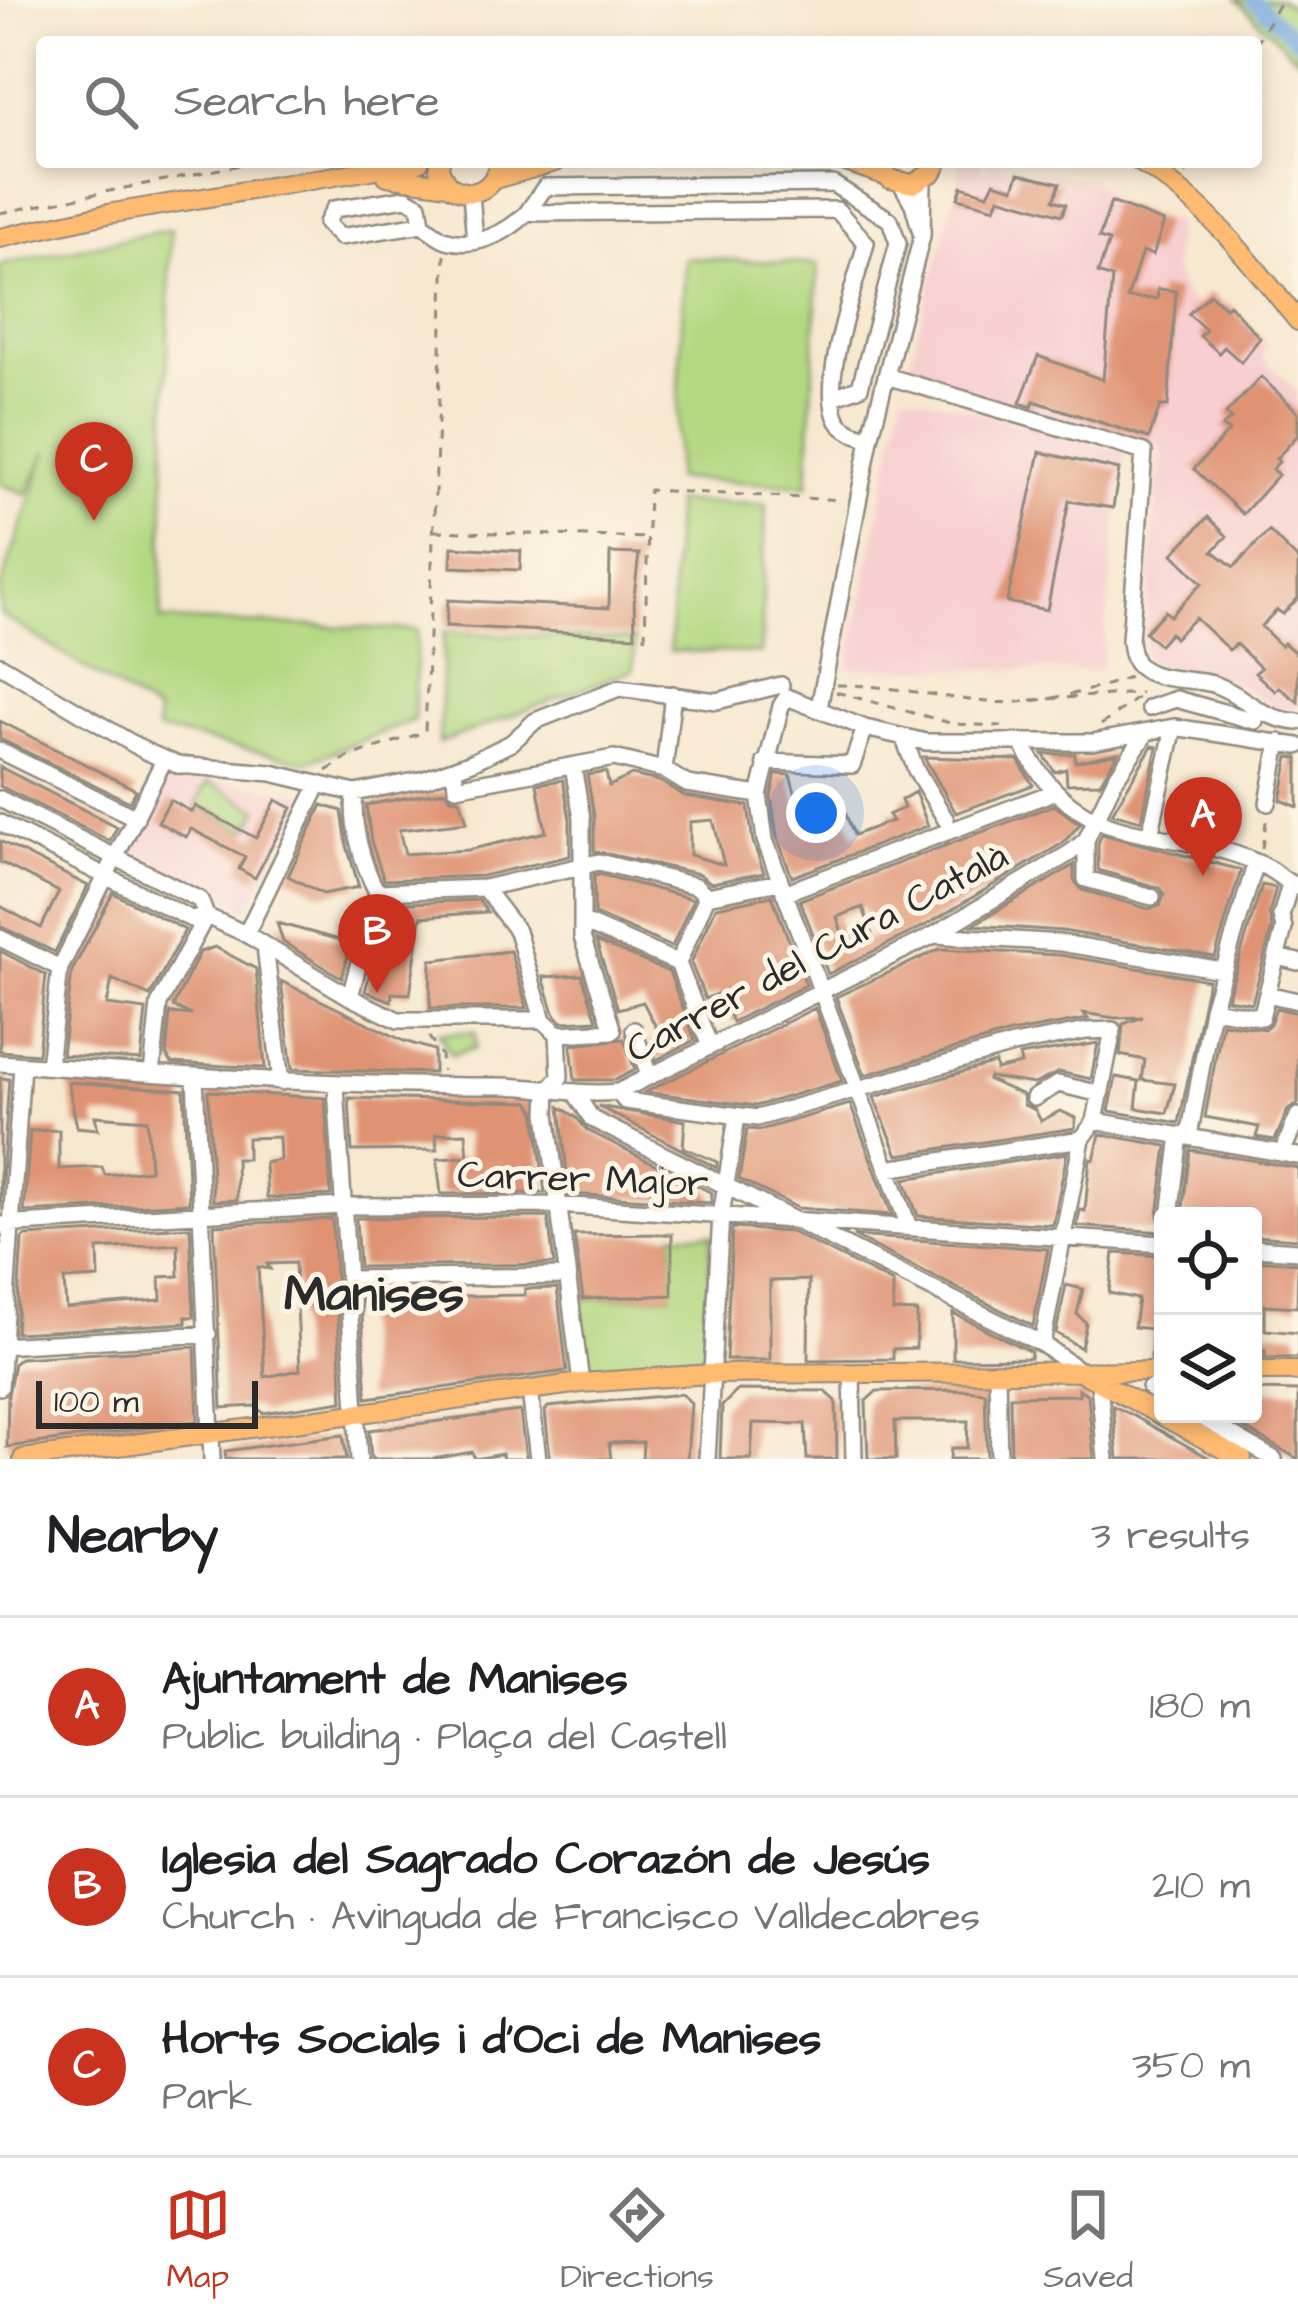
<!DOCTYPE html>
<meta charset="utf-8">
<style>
:root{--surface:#fff;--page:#f2f2f2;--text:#202124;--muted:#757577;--line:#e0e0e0;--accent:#c8321e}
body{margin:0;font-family:"Architects Daughter",sans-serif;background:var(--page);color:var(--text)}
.controls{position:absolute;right:36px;bottom:36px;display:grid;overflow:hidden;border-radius:12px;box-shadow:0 6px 18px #0003}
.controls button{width:108px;height:108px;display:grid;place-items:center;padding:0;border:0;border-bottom:3px solid var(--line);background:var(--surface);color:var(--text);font:60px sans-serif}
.scale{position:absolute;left:36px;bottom:30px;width:222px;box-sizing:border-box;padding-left:12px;border:6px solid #2b2b2b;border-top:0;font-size:33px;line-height:42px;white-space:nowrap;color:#2b2b2b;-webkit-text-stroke:9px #fcf5e5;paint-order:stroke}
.you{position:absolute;left:816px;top:813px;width:42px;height:42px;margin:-30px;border:9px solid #fff;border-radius:50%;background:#1a73e8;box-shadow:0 0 0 18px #1a73e833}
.badge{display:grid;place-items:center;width:78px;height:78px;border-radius:50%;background:var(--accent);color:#fff;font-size:39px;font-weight:700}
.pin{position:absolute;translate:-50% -99px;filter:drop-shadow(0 3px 6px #0008)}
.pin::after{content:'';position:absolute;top:63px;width:42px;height:36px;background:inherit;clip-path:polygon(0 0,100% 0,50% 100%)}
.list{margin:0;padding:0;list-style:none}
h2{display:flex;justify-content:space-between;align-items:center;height:156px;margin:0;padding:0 48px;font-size:51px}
h2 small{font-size:39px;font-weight:400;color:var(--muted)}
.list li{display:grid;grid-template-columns:78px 1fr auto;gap:36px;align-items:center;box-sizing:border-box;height:180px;padding:0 48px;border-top:3px solid var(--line)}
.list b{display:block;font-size:45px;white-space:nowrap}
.list p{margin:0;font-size:39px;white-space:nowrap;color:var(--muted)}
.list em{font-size:39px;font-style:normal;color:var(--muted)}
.icon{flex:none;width:66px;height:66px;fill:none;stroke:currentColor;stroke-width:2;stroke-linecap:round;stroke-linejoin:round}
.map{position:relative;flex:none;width:1298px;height:1459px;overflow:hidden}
.search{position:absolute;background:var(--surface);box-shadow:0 6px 18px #0003;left:36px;right:36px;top:36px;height:132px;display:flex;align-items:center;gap:30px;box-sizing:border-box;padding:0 42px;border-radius:12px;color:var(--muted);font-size:45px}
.sheet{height:696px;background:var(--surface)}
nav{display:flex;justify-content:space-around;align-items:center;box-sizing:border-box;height:168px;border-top:3px solid var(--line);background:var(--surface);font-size:33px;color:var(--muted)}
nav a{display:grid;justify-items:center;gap:6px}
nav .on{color:var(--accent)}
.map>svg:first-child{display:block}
.built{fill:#f7cfd1}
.green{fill:#b3d882;stroke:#6f8256;stroke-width:3}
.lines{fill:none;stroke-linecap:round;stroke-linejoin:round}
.canal{stroke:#70a5dd;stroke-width:15}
.building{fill:#df9373;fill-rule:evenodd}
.minor-casing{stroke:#918a7e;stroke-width:20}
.major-casing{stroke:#918a7e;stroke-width:22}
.path{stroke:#918a7e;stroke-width:3;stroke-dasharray:9 9;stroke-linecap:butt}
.minor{stroke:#fff;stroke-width:15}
.major{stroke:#ffbb71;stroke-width:18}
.labels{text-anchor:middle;stroke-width:10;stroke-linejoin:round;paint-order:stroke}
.street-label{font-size:39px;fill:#2b2b2b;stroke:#fcf5e5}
.district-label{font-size:51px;font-weight:bold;fill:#2b2b2b;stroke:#fcf5e5}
</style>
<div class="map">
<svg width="1298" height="1459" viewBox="0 0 1298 1459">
<rect width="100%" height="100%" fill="#fcf5e5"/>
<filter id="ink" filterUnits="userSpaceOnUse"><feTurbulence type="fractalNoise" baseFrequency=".00833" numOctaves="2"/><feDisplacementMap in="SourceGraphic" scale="24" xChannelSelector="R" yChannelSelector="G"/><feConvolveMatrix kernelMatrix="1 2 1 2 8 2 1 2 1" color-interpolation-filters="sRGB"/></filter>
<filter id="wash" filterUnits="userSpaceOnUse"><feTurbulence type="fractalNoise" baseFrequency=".004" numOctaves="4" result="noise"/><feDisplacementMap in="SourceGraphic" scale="48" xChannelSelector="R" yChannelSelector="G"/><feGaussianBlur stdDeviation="2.7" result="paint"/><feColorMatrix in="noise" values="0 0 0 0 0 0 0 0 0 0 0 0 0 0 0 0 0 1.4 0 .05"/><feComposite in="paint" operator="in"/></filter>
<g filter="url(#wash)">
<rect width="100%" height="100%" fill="#f7e8d0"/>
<path class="built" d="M 959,162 L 978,163 L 984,172 L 994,165 L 1093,180 L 1111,202 L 1176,223 L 1173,270 L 1185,296 L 1196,305 L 1210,291 L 1267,345 L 1262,352 L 1265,361 L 1298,391 L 1298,709 L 1276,706 L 1228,679 L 1151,664 L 1144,656 L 1160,446 L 1124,440 L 920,377 L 912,369 L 911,358 L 956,191 Z
M 904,392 L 1124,452 L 1101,671 L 848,668 Z
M 169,774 L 307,794 L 247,910 L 129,850 Z"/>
<path class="green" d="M 1237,0 L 1281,0 L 1298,11 L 1298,59 Z
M 171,229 L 161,620 L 417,630 L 414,720 L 307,762 L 157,730 L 157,713 L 0,614 L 0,589 L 47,451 L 27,494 L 0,484 L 0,265 Z
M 685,258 L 818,264 L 808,485 L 675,479 Z
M 675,502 L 766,504 L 761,653 L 670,651 Z
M 444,632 L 635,640 L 633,670 L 439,743 Z
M 208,782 L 259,809 L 247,831 L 196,804 Z
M 475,1032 L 475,1048 L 451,1055 L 439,1033 Z
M 672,1234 L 711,1234 L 706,1356 L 700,1363 L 593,1371 L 587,1366 L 576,1300 L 671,1295 Z"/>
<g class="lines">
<path class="canal" d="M 1253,0 L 1298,41"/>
</g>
<g id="blocks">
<path class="building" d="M 1019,173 L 1060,183 L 1054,200 L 1066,204 L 1062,215 L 999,197 L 995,208 L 958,198 L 962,186 L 988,194 L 994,182 L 1014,188 Z
M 1111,202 L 1164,222 L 1153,255 L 1142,252 L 1127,298 L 1157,299 L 1158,289 L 1176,291 L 1168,406 L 1160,406 L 1149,438 L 1034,401 L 1032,407 L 1020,403 L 1038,356 L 1103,380 L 1112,278 L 1098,273 L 1109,241 L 1099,238 Z
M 1210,294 L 1225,307 L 1229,304 L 1260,338 L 1241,362 L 1224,347 L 1219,353 L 1200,336 L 1206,330 L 1188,314 Z
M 1261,377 L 1298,412 L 1298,435 L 1276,459 L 1279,462 L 1272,469 L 1278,475 L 1243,514 L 1194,469 L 1229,431 L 1222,427 L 1231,419 L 1226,414 Z
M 1040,452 L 1119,470 L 1113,508 L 1069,501 L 1047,610 L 1007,602 Z
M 1208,517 L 1227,536 L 1213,551 L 1234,567 L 1269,531 L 1298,560 L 1298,598 L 1283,614 L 1277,610 L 1261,626 L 1281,646 L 1284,643 L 1298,655 L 1298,702 L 1279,687 L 1275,691 L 1255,673 L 1261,668 L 1236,644 L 1229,650 L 1195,618 L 1174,638 L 1170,633 L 1159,645 L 1145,632 L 1165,611 L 1170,616 L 1202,583 L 1173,554 Z
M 452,547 L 521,551 L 520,570 L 451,567 Z
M 610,553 L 639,554 L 634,596 L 635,636 L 446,626 L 448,600 L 609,608 Z
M 0,721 L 136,790 L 130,802 L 0,739 Z
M 1152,746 L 1157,747 L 1141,821 L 1112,813 Z
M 1118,753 L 1100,783 L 1067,784 L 1066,769 L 1055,772 L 1043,754 L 1075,754 L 1075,762 Z
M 924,757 L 1018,760 L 1033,785 L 956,813 Z
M 1289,757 L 1298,758 L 1298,807 L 1281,800 Z
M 0,767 L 117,827 L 110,841 L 0,786 Z
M 606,772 L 609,786 L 632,775 L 659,781 L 685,796 L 748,806 L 753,842 L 764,873 L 711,883 L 699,874 L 594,851 L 594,816 L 587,775 ZM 713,820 L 716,831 L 724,865 L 690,855 L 690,822 Z
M 776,774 L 790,775 L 798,803 L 808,802 L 813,825 L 845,812 L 854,835 L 892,821 L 888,815 L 904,808 L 901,800 L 915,792 L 928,826 L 792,877 L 777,837 L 771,796 Z
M 563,780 L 570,819 L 570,856 L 482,876 L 384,880 L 371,841 L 366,805 L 445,791 L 451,798 L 460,799 L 467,822 L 399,830 L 405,854 L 468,850 L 546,832 L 537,784 Z
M 170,800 L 192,812 L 195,806 L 256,838 L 276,800 L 292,808 L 255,878 L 239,869 L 245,857 L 191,829 L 186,837 L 158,822 Z
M 322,805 L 342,811 L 347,846 L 359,887 L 323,894 L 288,876 Z
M 1054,805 L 1080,824 L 1063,843 L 928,924 L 828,974 L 800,900 ZM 863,907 L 873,938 L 847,949 L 837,917 Z
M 1102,834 L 1241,870 L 1215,957 L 1063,931 L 973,925 L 1074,865 L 1074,880 L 1082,890 L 1149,909 L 1160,906 L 1164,895 L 1160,888 L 1098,870 L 1098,843 Z
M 0,841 L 88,886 L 55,952 L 0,926 L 0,906 L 41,928 L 59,892 L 0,862 Z
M 599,874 L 693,899 L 672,947 L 594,914 L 594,875 Z
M 1262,885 L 1276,888 L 1269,914 L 1272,928 L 1252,1003 L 1227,999 Z
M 113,893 L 185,930 L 150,996 L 112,979 L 107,1005 L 146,1010 L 141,1060 L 62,1055 L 72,971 Z
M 772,896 L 806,985 L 732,1022 L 719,993 L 705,999 L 691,963 L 716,907 Z
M 478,900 L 487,912 L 421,917 L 410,994 L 392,993 L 391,1001 L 365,991 L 388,904 Z
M 277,923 L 351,943 L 342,978 L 283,942 Z
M 596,941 L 669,972 L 695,1040 L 656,1060 L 651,1042 L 659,1038 L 657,1029 L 643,1002 L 618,1009 Z
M 215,947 L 256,969 L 265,1068 L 172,1063 L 166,1055 L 170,1013 L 192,1015 L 173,1006 L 200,952 Z
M 940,949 L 1060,955 L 1208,980 L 1179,1123 L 1109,1111 L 1116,1077 L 1139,1081 L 1136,1108 L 1167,1113 L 1175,1084 L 1142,1080 L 1145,1060 L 1120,1055 L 1123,1024 L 1143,1017 L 1115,1018 L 1083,1013 L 1088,1019 L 1010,1033 L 865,1075 L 836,997 Z
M 0,951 L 46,975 L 38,1054 L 0,1051 Z
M 510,951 L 527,1008 L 430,1008 L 431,960 Z
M 582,975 L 597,1020 L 562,1022 L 554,1013 L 543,977 Z
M 281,981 L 404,1041 L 434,1050 L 434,1073 L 292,1069 Z
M 815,1008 L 842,1081 L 756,1106 L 646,1092 Z
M 1276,1008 L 1298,1013 L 1298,1104 L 1288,1110 L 1275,1140 L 1256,1137 L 1259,1127 L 1205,1117 L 1222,1023 L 1264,1029 L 1270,1024 Z
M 624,1039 L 635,1070 L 615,1080 L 575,1080 L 571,1045 Z
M 1098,1043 L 1091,1079 L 1059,1072 L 1034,1084 L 989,1077 L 988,1080 L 1023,1095 L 1024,1105 L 1035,1110 L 1041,1121 L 1060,1111 L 1076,1118 L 1075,1128 L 898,1155 L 874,1097 L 995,1063 L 996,1070 L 1021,1064 L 1019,1056 Z
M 0,1078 L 9,1079 L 0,1211 Z
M 68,1082 L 184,1090 L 189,1203 L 24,1212 L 30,1131 L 59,1130 L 59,1169 L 102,1167 L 105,1175 L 150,1170 L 147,1120 L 95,1116 L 98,1129 L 77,1127 Z
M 208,1091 L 325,1098 L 331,1195 L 267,1198 L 265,1163 L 280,1160 L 279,1137 L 247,1138 L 247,1159 L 236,1159 L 237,1200 L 213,1201 Z
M 349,1098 L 529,1102 L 535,1110 L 545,1193 L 441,1194 L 437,1159 L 468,1157 L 466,1133 L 436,1134 L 437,1150 L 352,1151 Z
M 850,1104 L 892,1215 L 798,1208 L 739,1179 L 747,1129 L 760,1130 Z
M 598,1106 L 685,1121 L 683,1147 L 717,1162 L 717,1168 Z
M 560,1107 L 576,1117 L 587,1130 L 712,1193 L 711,1203 L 569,1194 Z
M 1100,1134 L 1167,1146 L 1158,1215 L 1163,1232 L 1077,1226 L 1080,1210 L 1085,1211 L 1090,1159 L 1094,1160 Z
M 1190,1150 L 1298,1168 L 1298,1239 L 1253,1236 L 1253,1216 L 1182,1216 Z
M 1067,1153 L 1053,1225 L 918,1216 L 904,1179 Z
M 548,1217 L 554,1264 L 359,1267 L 356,1218 Z
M 332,1219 L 343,1401 L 263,1413 L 255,1406 L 222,1408 L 214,1225 ZM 295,1263 L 300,1370 L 265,1377 L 258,1267 L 270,1269 L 267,1264 Z
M 190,1227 L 194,1317 L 186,1317 L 186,1323 L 16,1333 L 22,1239 L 26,1236 ZM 178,1244 L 179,1276 L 160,1277 L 161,1300 L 66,1308 L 64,1280 L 99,1278 L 98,1249 Z
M 732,1228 L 791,1232 L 893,1283 L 893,1311 L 917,1312 L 916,1348 L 893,1349 L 893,1359 L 808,1360 L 809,1280 L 770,1281 L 770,1360 L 726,1360 Z
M 672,1234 L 672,1295 L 583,1299 L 574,1235 Z
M 853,1236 L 1048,1249 L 1033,1326 Z
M 1114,1253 L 1163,1256 L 1163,1358 L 1151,1358 L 1152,1329 L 1134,1327 L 1138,1299 L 1109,1293 Z
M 1253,1260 L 1298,1263 L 1297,1307 L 1265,1305 L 1265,1330 L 1298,1333 L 1298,1358 L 1265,1358 L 1265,1351 L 1253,1351 Z
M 1066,1285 L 1083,1289 L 1077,1314 L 1086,1323 L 1081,1348 L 1056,1333 Z
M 557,1288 L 567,1371 L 367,1398 L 361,1298 L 525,1295 L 525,1289 Z
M 953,1313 L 1031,1352 L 1030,1358 L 953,1359 Z
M 195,1347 L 198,1421 L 7,1447 L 8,1395 L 14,1363 L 20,1358 Z
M 1079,1389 L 1088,1395 L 1094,1459 L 1011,1459 L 1010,1396 L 1079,1395 Z
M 738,1390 L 825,1391 L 836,1401 L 837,1459 L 807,1459 L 805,1424 L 753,1423 L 751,1459 L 720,1459 L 722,1406 Z
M 966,1390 L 985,1392 L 987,1459 L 950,1459 L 951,1448 L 967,1448 L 968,1421 L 895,1421 L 896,1459 L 868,1459 L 866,1401 L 877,1391 Z
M 1253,1390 L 1298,1391 L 1298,1459 L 1219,1414 L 1253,1414 Z
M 682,1394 L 691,1403 L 687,1459 L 642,1459 L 643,1442 L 609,1443 L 611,1459 L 550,1459 L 545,1411 L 548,1407 Z
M 1113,1406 L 1132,1415 L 1211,1459 L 1118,1459 Z
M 520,1411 L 526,1459 L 503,1459 L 502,1454 L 475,1459 L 472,1452 L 433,1459 L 371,1459 L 369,1430 Z
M 343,1435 L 347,1459 L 226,1459 L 225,1451 Z"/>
</g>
</g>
<g filter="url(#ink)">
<use href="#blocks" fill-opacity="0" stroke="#918a7e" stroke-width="3"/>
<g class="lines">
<defs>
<path id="minor" d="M 901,183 L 913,204 L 922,236 L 923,180
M 471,194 L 475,241
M 422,224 L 340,237 L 326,223 L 334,209 L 406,198 L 419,205 L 422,224 C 429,229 439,238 447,240 C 476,249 508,232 527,213
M 886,376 L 1144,452 L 1130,640 C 1131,649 1132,660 1139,666 C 1156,682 1192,678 1213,684 C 1247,695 1255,718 1298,722
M 834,397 L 860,387 L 898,243 L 890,220 L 833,184 L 545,187 L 527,213 L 837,210 L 866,243 C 856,283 818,386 838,421 C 845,432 858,435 870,439
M 0,665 L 145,751 L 178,765 L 272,773 L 355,793 L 425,779 L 472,762 L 511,743 L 535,721 L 619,688 L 717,701 L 781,685
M 819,708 L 870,439 L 922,236
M 1149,708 L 1176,699 L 1255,721
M 904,739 L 916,770 L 946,820
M 1021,742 C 1080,857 1162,821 1258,863 C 1273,869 1283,881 1298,887
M 0,751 L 136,818
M 765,762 L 852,765 L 865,728
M 454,769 L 456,787 L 614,758 L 664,770 L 687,784 L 759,795
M 664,770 L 673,694
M 0,799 L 200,900 L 206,916
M 1268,803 L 1279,742
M 0,823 L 191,919 L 206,916 L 246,934 L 350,997 L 398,1020 L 543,1020
M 1150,835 L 1174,727
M 1086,840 L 1086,879 L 1152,897
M 484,888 L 599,862 L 696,886 L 707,896 L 779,882
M 377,892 L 484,888 L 517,931 L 543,1020 L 558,1034 L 560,1077 L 548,1091
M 784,893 L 1054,792
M 583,922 L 678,963 L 709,1044
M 246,934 L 319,784
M 934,935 L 1061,943 L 1222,970
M 0,938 L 60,968
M 265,946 L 281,1082
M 1277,957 L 1298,962
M 678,963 L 707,896
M 1267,994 L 1298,1001
M 350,997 L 377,892 C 362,864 351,824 355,793
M 1212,1009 L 1261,1017 L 1284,928 L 1281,916 L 1290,884
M 634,1030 L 649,1076
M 558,1034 L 613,1031 L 582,937 L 582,818 L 573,767
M 0,1063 C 166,1075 332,1086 498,1086 C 540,1086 575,1096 618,1092 L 934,935 L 1070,853 L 1086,840 L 1114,781 L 1146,733
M 49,1066 L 60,968 L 164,760
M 152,1073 L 159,1004 L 206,916
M 195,1077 L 212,1459
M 336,1086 L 359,1459
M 548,1091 L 547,1113 L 581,1383
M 618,1092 L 625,1101 L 757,1118 L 1013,1045 L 1087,1031 L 1113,1030 L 1095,1121 L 1082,1139 L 1042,1344
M 577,1096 L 592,1119 L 1042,1344 L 1083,1373
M 1034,1098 L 1058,1084 L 1101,1094
M 1095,1121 L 1298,1156
M 1189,1137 L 1212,1009 L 1256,862
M 1282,1153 L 1298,1116
M 887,1169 L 1082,1139
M 1170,1216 L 1180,1135
M 0,1225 L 343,1206 L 557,1205 L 1163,1244
M 909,1227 L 765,840 L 759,795 L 781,706 L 787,697 L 865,728 L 926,742 L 1093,742 L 1174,727 L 1298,746
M 1253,1248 L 1298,1251
M 348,1279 L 566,1276
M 0,1346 L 208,1334
M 852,1373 L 854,1459
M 997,1374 L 999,1459
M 1099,1383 L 1106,1459
M 0,1387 L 22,1065
M 1150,1388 L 1163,1396
M 530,1390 L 538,1459
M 1195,1414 L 1274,1459
M 707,1459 L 721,1215 L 737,1117"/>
<path id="major" d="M 440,162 L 439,170 L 448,185 C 473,201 494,190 499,162
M 846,162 L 884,175
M 877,162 L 890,179 L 913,184 L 933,172 L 938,162
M 1140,162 C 1206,203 1250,261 1298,321
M 387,176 L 448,185
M 495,179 L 555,162
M 0,238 L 107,214 L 419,162
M 1253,1371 L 1298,1371
M 1083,1373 L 1242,1459
M 23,1459 L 581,1383 L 711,1374 L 1163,1371"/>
</defs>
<use href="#minor" class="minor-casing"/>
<use href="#major" class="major-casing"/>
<path class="path" d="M 1256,44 L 1281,0
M 1185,174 L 1194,162
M 0,213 L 255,162
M 435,531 L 647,538
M 645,638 L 649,490 L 842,500
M 837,685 C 888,684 938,698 989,702 C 1034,705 1087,693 1129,677
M 836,692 L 954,724 L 1002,726
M 1031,700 L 1141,693
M 1101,725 L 1137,698
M 327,771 L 347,757 L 425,732 L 445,254
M 1262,848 L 1267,816
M 429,1037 L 441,1055 L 442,1071"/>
<use href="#minor" class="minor"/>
<use href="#major" class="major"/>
</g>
</g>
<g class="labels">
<g class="street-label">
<text transform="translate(816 951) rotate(-28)" y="14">Carrer del Cura Català</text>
<text transform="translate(583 1177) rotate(2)" y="14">Carrer Major</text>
</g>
<g class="district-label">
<text x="374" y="1310">Manises</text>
</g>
</g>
</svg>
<div class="controls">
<button><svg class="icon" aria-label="locate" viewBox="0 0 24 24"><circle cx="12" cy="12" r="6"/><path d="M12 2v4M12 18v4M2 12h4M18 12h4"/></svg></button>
<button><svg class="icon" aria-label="layers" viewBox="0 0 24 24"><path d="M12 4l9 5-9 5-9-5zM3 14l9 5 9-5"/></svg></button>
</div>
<div class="scale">100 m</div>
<div class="you"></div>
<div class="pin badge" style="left:1203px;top:876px">A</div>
<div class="pin badge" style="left:377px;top:993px">B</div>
<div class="pin badge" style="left:94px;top:521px">C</div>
<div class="search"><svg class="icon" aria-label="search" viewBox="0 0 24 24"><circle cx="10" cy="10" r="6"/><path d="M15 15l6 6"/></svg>Search here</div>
</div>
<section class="sheet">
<h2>Nearby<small>3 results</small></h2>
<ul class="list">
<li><span class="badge">A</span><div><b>Ajuntament de Manises</b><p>Public building · Plaça del Castell</p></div><em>180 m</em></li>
<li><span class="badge">B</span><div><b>Iglesia del Sagrado Corazón de Jesús</b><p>Church · Avinguda de Francisco Valldecabres</p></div><em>210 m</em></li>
<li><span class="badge">C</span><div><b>Horts Socials i d'Oci de Manises</b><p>Park</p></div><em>350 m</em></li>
</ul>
</section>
<nav>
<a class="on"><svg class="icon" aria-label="map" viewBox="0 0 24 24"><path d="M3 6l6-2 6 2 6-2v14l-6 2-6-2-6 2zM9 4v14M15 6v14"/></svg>Map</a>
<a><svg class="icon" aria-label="directions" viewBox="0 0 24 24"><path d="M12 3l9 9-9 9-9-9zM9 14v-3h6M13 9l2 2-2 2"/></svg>Directions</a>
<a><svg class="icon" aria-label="saved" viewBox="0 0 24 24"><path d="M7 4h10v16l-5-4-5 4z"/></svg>Saved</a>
</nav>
